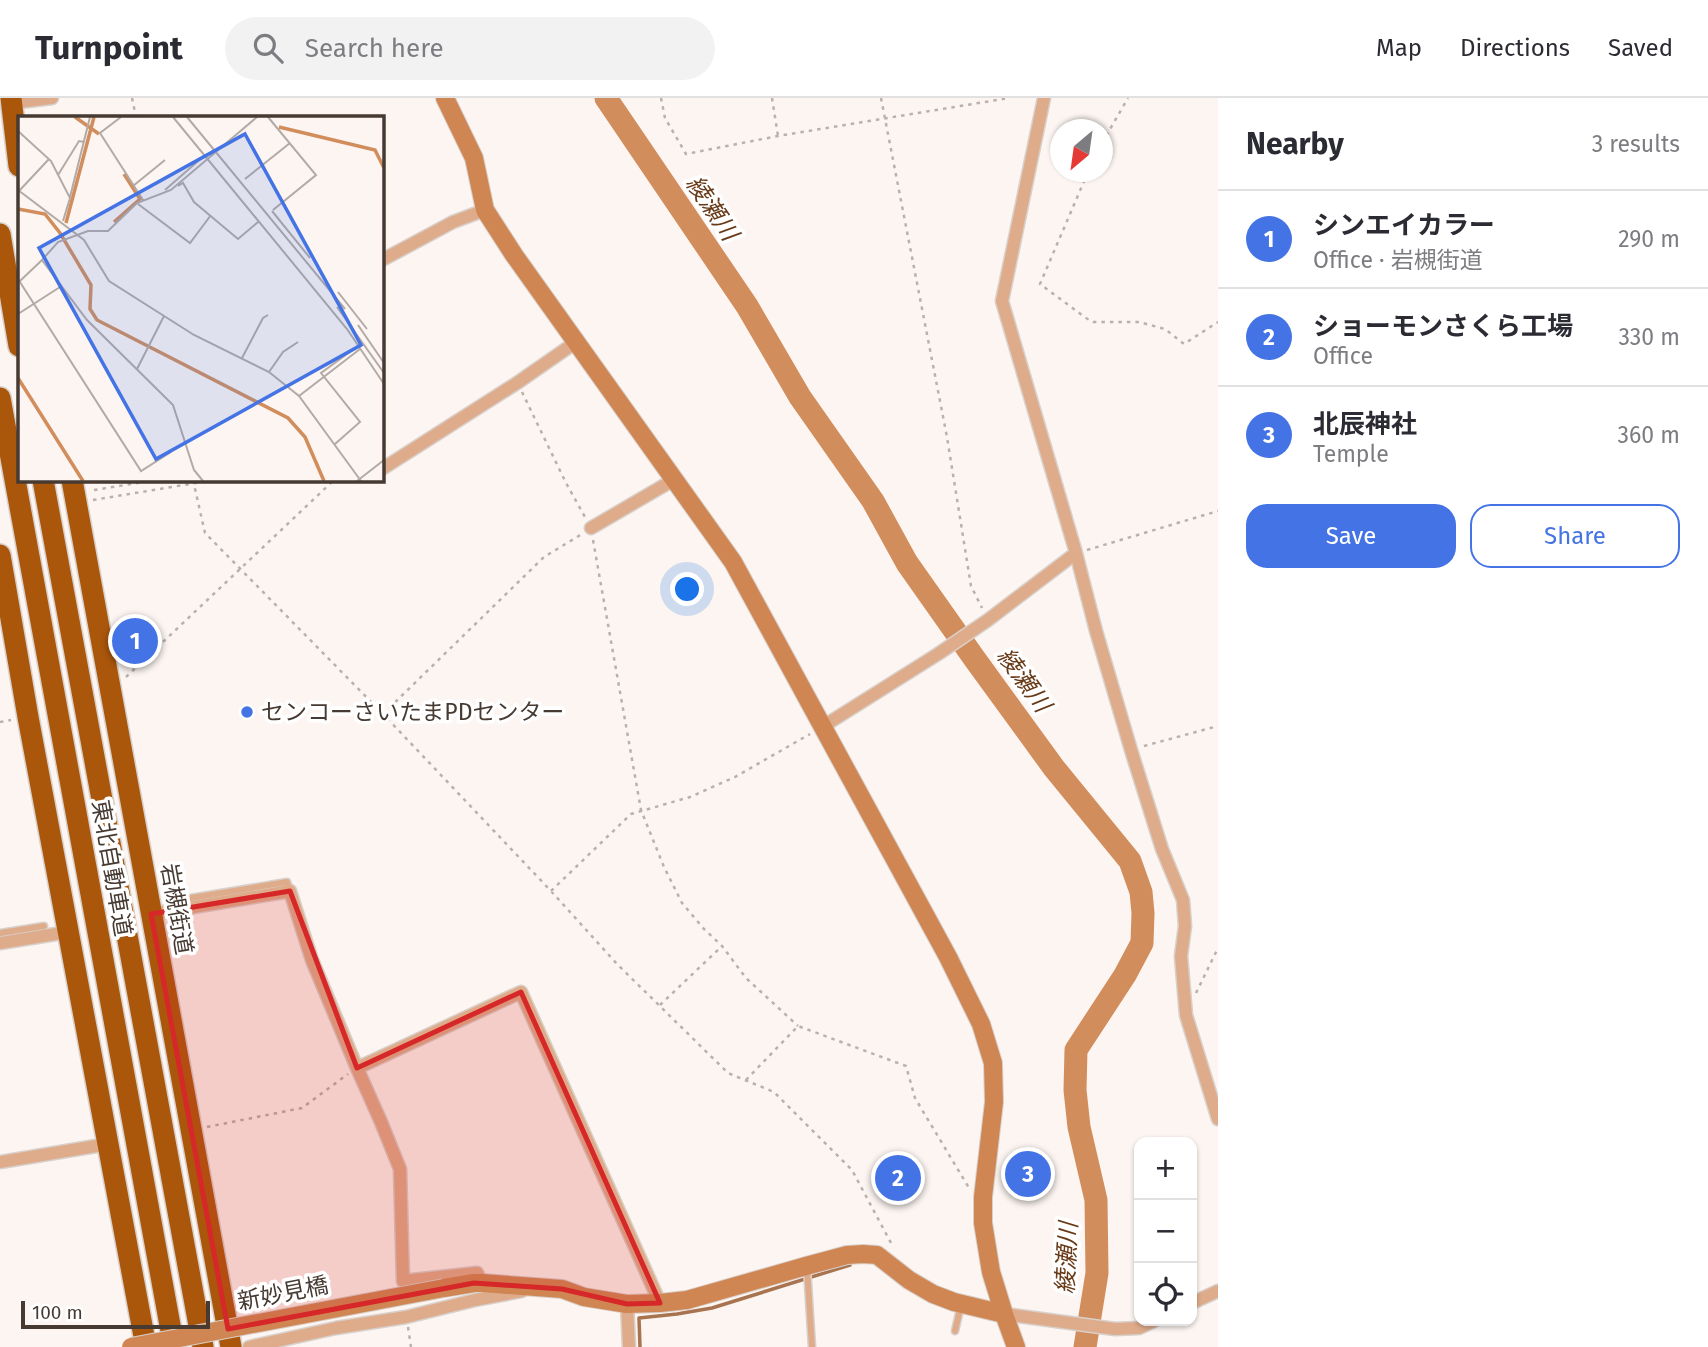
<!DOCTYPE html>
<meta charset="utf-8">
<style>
:root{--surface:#fff;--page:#f2f2f3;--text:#2b2b33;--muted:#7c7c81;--line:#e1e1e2;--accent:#4373e4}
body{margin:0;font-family:"Fira Sans","Noto Sans JP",sans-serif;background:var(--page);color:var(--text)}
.controls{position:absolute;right:21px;bottom:21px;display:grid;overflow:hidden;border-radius:14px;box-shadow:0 2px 5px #0004}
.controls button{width:63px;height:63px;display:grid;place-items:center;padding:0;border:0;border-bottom:2px solid var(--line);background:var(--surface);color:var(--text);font:35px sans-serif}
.compass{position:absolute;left:1050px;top:21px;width:63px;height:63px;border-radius:50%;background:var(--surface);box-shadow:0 2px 5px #0004;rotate:209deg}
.scale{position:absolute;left:21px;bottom:18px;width:189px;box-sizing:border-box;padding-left:7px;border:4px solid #463a32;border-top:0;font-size:19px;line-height:24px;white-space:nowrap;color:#463a32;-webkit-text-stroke:5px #fff;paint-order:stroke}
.you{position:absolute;left:688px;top:492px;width:24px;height:24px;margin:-18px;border:5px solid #fff;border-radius:50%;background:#1a73e8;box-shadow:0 0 0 10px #1a73e833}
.badge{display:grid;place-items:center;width:46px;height:46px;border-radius:50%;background:var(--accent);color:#fff;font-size:23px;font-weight:700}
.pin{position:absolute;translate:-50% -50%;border:4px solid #fff;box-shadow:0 2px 7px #0006}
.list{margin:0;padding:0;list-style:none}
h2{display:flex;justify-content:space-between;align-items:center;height:91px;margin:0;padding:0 28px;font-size:30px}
h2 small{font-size:23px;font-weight:400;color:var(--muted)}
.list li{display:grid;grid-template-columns:46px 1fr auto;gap:21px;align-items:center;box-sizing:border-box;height:98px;padding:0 28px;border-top:2px solid var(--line)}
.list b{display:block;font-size:26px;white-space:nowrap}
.list p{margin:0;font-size:23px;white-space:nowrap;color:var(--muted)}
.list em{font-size:23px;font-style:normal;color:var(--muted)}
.actions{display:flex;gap:14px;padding:21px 28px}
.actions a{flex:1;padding:16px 0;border:2px solid var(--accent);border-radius:21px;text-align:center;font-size:24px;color:var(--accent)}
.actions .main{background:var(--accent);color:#fff}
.icon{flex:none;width:38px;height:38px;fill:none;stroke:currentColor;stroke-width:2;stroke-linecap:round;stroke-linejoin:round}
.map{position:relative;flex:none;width:1218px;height:1249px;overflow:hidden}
header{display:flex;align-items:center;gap:42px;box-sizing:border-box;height:98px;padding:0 35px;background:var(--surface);border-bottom:2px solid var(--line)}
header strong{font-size:33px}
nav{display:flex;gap:38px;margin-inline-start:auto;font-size:24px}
.search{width:490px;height:63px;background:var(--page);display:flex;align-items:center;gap:18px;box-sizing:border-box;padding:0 24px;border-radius:38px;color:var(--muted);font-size:26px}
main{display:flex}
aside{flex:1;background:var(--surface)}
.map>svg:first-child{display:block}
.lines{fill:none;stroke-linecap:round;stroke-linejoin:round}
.stream{stroke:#a87450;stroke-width:3.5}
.river{stroke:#d28d5d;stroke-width:23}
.lane-casing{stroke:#d8d0cb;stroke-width:9}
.street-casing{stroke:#d8d0cb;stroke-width:15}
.secondary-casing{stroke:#d8d0cb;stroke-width:20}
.highway-casing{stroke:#d8d0cb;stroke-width:24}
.path{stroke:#bab1ac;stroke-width:2.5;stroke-dasharray:3.5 5;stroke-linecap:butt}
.lane{stroke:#dfac8b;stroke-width:6}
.street{stroke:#dfac8b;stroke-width:12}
.secondary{stroke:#d08653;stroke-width:18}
.highway{stroke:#ab570b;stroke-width:21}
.secondary-bridge-casing{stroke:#d8d0cb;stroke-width:20;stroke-linecap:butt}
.secondary-bridge{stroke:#d08653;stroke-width:18}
.marked{fill:#d62828;fill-opacity:0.2;stroke:#d62828;stroke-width:5;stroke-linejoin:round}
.poi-dot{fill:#4373e4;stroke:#fff;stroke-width:2.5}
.labels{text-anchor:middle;stroke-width:7;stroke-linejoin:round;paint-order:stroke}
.poi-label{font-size:23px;fill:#463a32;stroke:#fff;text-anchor:start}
.street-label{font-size:23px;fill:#463a32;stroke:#fff}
.water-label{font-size:24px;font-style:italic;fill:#693a17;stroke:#fff}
.inset-river{fill:none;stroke:#d28d5d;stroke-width:3.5}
.inset-road{fill:none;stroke:#b3aaa5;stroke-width:2}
.view{fill:#4373e4;fill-opacity:0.15;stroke:#4373e4;stroke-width:3.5}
.inset-edge{fill:none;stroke:#463a32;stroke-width:3.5}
</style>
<header>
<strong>Turnpoint</strong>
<div class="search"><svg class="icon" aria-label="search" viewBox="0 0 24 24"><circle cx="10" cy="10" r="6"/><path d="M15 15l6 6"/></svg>Search here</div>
<nav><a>Map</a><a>Directions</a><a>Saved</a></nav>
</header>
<main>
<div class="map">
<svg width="1218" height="1249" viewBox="0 0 1218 1249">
<rect width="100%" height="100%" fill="#fcf5f1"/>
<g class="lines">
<path class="stream" d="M 640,1249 L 639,1220 L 677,1216 L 712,1210 L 850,1167"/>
<path class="river" d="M 606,0 L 747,208 L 800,299 L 873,403 L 907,465 L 974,560 L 1054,670 L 1130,763 L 1141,794 L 1143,815 L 1142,845 L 1125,877 L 1076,952 L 1075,992 L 1079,1029 L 1096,1102 L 1097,1175 L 1085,1249"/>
<defs>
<path id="lane" d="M 179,802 L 287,784 L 290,793
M 0,835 L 44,828
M 807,1170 L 812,1249
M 955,1233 L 961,1207"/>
<path id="street" d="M 1044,0 L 1002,203 L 1076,455 L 1096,533 L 1131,652 L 1162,751 L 1183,802 L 1185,828 L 1181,858 L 1186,917 L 1218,1021
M 11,5 L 52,0
M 382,162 L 453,124 L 485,112
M 382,371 L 517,285 L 576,244
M 591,430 L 675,381
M 822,629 L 938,556 L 988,522 L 1076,455
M 151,816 L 290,793 L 312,862 L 357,970 L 381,1024 L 400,1071 L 403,1183 L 477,1175 L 482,1185
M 0,845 L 68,834
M 357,970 L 521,894 L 660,1205
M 0,1064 L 108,1046
M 1192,1205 L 1218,1193
M 627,1206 L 629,1249
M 1004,1216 L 1115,1231 L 1139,1230 L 1154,1223
M 249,1249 L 336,1230 L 406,1219 L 475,1202 L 522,1193"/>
<path id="secondary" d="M 445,0 L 474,60 L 485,112 L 514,157 L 733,464 L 948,859 L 981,926 L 993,965 L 994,1004 L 983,1099 L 983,1125 L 991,1174 L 1004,1216 L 1016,1249
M 444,1190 L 474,1185 L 482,1185 L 562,1191 L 584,1199 L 627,1206 L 660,1205 L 687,1202 L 806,1168 L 847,1157 L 863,1156 L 877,1157 L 909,1182 L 933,1196 L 954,1204 L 1004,1216"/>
<path id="highway" d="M 11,0 L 19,68
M 0,136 L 19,248
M 0,300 L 174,1249
M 43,382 L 203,1249
M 72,382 L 231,1249
M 0,457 L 28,619 L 146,1249"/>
</defs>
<use href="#lane" class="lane-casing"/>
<use href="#street" class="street-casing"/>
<use href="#secondary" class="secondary-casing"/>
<use href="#highway" class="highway-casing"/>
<path class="path" d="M 132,0 L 136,19
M 661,0 L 665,20 L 686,56 L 778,38 L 1009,0
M 772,0 L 778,38
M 881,0 L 947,339 L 971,488 L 982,510
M 1102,45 L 1128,0
M 1088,74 L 1040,186 L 1086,220 L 1093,224 L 1139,224 L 1165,231 L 1184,246 L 1218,224
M 522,294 L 566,385 L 585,419
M 193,382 L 205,435 L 383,616 L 551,793 L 617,866 L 728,975 L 774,994 L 852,1072 L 891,1145 L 887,1148
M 94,392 L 156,382
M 93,402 L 214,382
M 593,442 L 641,712 L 664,769 L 682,805 L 704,831 L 722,848 L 746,880 L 798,928
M 1087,452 L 1218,413
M 126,579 L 334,382
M 383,616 L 544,459 L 582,436
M 0,624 L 11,622
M 1144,648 L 1218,628
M 551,793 L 631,716 L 690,699 L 735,679 L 810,636
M 1196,895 L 1218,850
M 660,907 L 721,849
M 746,982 L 798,928 L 906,968 L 915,1000 L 969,1090
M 207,1029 L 302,1010 L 348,976
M 408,1229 L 411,1249"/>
<use href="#lane" class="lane"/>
<use href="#street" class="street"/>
<use href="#secondary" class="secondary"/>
<use href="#highway" class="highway"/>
<defs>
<path id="secondary-bridge" d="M 131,1249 L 444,1190"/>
</defs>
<use href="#secondary-bridge" class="secondary-bridge-casing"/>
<use href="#secondary-bridge" class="secondary-bridge"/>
</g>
<path class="marked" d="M 290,793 L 357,970 L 521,894 L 660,1205 L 627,1206 L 562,1191 L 474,1185 L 228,1231 L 151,816 Z"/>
<circle class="poi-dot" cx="247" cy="614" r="7"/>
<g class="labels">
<g class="poi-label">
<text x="261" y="622">センコーさいたまPDセンター</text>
</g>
<g class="street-label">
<text transform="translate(112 770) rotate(80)" y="8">東北自動車道</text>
<text transform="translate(177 811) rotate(80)" y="8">岩槻街道</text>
<text transform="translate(283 1195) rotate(-11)" y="8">新妙見橋</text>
</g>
<g class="water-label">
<text transform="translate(712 110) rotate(56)" y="8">綾瀬川</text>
<text transform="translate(1024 582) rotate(54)" y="8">綾瀬川</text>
<text transform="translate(1067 1160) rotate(-87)" y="8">綾瀬川</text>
</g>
</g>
<g transform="translate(18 18)">
<rect width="366" height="366" fill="#fcf5f1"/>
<path class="inset-river" d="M 57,1 L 81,18M 261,11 L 357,34 L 366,52M 0,93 L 27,98 L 42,117 L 73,169 L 72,193 L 79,204 L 270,302 L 287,321 L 306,365M 96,106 L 122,83 L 106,58M 48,107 L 76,1M 0,262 L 65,365"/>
<path class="inset-road" d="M 103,1 L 82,17 L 125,84M 155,1 L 329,213 L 366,268M 169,1 L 327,193M 250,1 L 298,59 L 255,94M 0,15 L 33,45 L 52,82 L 45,105M 40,59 L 61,25 L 66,26M 227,63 L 272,27M 115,70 L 147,44M 160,70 L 165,67 L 176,86 L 220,123 L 240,106M 0,74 L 66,124 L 91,165 L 176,219 L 251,256 L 281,280 L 343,365M 147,74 L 187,39M 1,75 L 31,43M 52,81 L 72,1M 120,88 L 172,127 L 193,99M 254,95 L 292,142M 0,163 L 123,355 L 153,336M 2,165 L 24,144M 320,176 L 349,213M 319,191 L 366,257M 0,198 L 42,171M 340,209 L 366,247M 224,242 L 245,202 L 250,199M 119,253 L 146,200M 251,256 L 265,236 L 280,226M 281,280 L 342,233M 317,328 L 342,306 L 303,257 L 340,230M 185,365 L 176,354 L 155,289 L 69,204 L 24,144 L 40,126 L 70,115 L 90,115 L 119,87 L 153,74 L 239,1M 339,365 L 366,344"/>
<path class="view" d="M 227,18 L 343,229 L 138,343 L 21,132 Z"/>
<rect width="366" height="366" class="inset-edge"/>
</g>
</svg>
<div class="controls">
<button>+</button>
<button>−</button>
<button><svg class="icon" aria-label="locate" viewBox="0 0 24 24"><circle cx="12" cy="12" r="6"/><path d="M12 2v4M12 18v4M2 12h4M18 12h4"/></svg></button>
</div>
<svg class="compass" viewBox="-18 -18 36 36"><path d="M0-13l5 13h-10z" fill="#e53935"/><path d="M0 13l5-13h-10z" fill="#7c7c81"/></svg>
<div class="scale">100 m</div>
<div class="you"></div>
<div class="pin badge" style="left:135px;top:543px">1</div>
<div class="pin badge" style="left:898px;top:1080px">2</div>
<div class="pin badge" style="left:1028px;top:1076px">3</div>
</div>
<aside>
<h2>Nearby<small>3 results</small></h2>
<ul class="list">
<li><span class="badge">1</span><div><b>シンエイカラー</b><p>Office · 岩槻街道</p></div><em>290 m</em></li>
<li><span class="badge">2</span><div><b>ショーモンさくら工場</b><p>Office</p></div><em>330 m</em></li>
<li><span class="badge">3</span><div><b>北辰神社</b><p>Temple</p></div><em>360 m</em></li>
</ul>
<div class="actions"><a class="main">Save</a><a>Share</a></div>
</aside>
</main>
